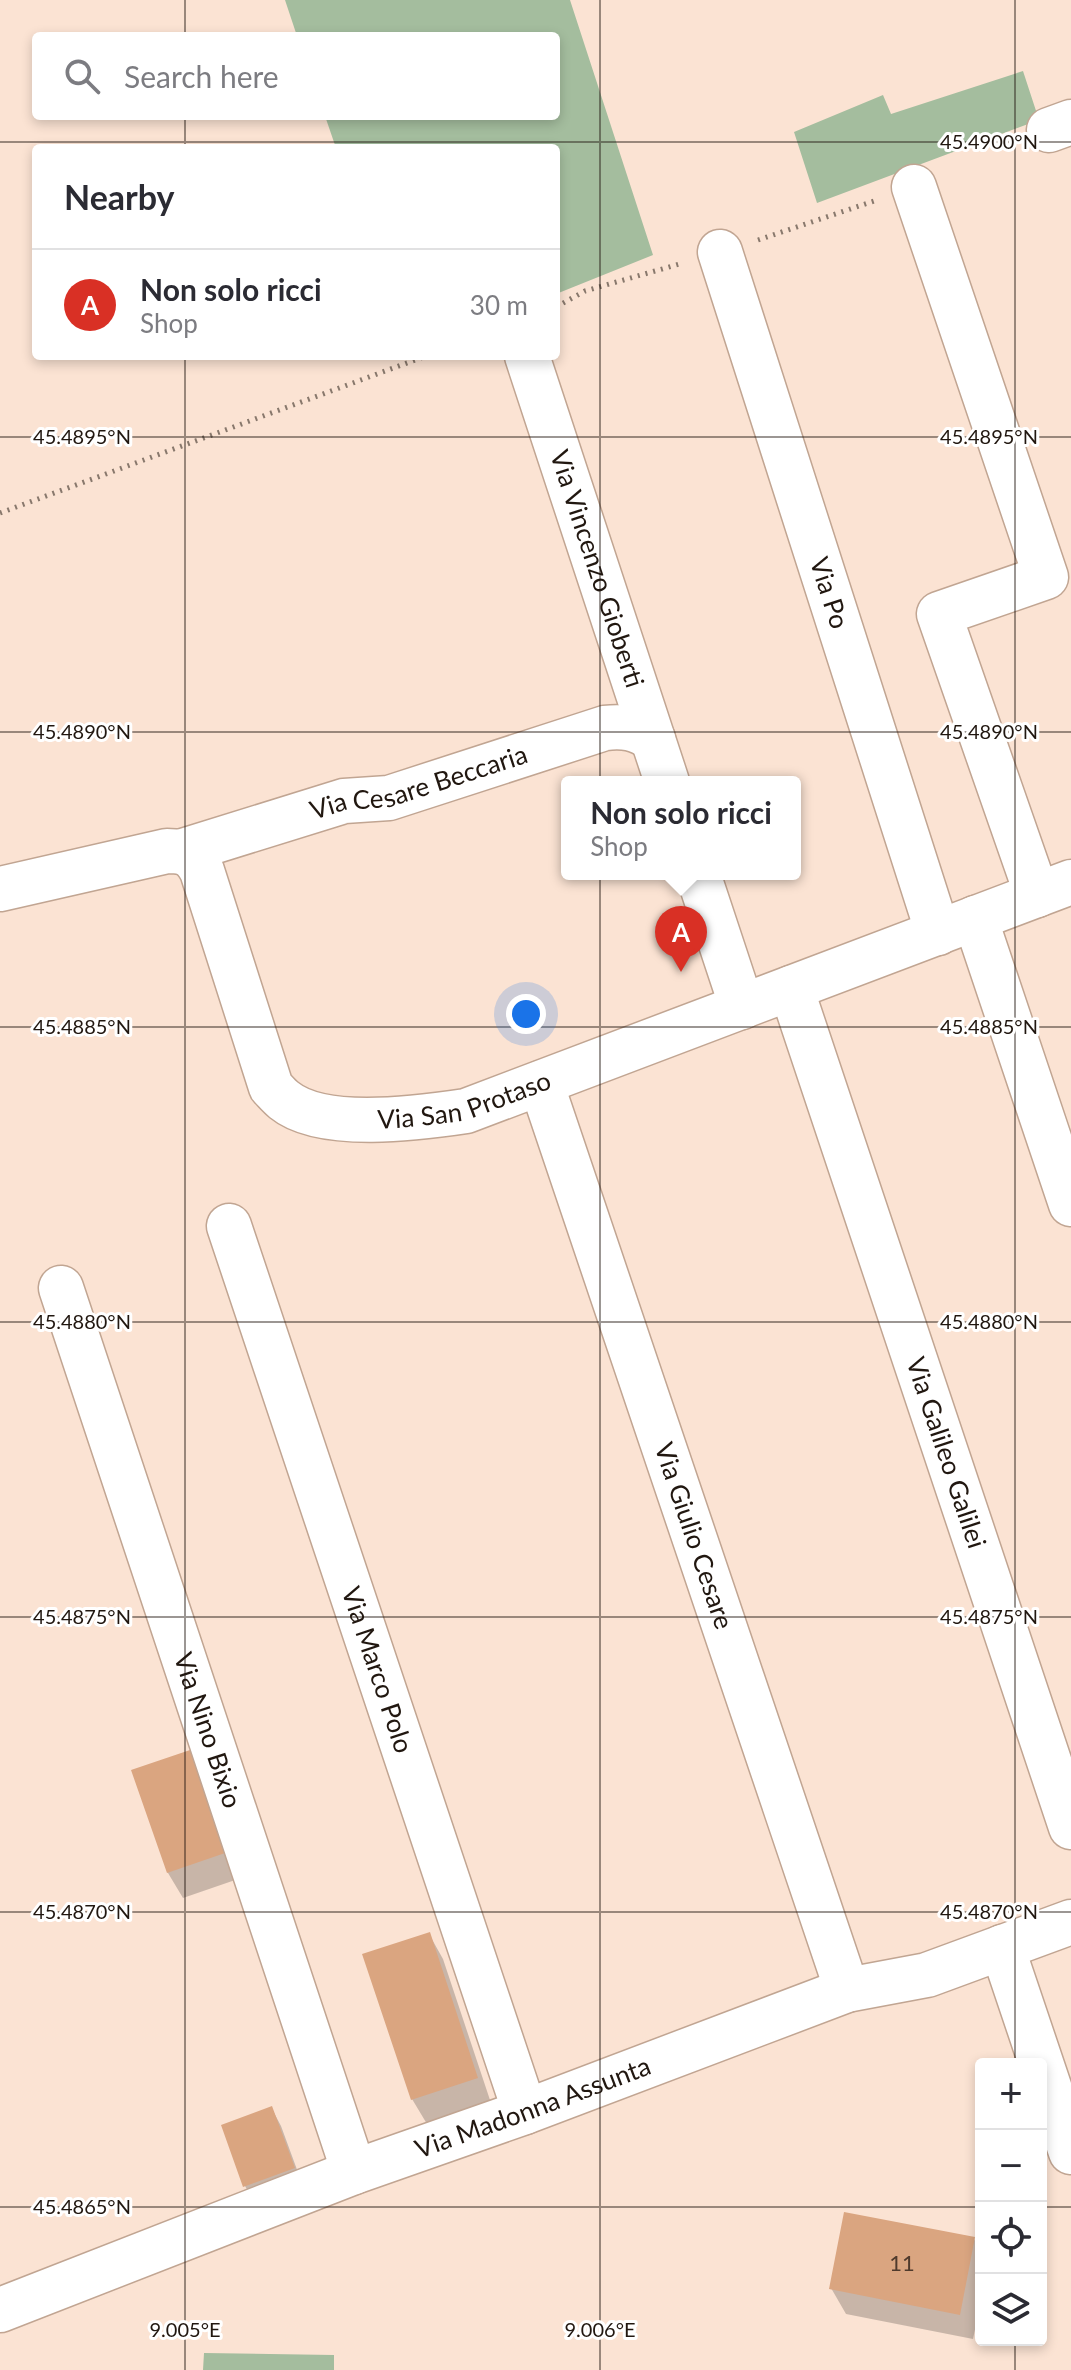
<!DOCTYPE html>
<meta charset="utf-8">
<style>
:root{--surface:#fff;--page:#f2f2f3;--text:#2b2b33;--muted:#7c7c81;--line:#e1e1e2;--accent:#d93025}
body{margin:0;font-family:Lato,sans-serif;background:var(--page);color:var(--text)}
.controls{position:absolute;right:24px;bottom:24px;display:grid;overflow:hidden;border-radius:8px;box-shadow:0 4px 12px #0003}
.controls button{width:72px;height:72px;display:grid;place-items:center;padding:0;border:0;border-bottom:2px solid var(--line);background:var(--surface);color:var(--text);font:40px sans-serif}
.you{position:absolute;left:526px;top:1014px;width:28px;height:28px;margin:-20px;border:6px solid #fff;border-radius:50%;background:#1a73e8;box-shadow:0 0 0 12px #1a73e833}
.badge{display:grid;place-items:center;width:52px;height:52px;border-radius:50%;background:var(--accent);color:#fff;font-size:26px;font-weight:700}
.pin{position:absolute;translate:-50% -66px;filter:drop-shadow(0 2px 4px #0008)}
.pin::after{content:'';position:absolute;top:42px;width:28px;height:24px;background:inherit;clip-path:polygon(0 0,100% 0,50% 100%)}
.popup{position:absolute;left:561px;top:776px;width:240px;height:104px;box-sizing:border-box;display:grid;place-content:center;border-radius:8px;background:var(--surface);filter:drop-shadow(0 2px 6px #0005);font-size:26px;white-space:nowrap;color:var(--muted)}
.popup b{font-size:30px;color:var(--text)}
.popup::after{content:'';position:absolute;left:50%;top:100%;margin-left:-16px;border:16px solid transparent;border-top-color:var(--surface)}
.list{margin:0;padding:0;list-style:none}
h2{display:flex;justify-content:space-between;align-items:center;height:104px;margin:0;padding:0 32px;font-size:34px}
h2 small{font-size:26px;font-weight:400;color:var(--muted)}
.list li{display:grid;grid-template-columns:52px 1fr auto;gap:24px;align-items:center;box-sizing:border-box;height:112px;padding:0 32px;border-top:2px solid var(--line)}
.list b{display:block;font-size:30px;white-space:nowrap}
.list p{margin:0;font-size:26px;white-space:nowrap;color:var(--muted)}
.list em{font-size:26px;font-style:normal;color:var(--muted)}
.icon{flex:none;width:44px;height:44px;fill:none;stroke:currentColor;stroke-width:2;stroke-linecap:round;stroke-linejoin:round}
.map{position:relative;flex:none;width:1071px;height:2370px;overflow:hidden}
.search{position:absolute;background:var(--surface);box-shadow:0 4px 12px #0003;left:32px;top:32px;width:528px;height:88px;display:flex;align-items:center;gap:20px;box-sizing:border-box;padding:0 28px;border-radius:8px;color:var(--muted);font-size:30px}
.panel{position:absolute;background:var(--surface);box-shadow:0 4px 12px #0003;left:32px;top:144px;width:528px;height:216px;border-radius:8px}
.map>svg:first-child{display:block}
.green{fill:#a4bd9e}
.shadow{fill:#0003}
.building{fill:#daa580}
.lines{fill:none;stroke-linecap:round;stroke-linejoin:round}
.minor-casing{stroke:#c1a592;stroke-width:47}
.path{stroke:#88786c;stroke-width:5;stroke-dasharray:2 6;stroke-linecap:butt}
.minor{stroke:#fff;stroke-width:44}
.ticks{fill:none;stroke:#211710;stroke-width:2;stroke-opacity:0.45}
.labels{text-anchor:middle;stroke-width:6;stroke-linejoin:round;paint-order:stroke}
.number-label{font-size:22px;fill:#4f3a2c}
.street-label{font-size:26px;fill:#211710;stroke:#fff}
.ticks-label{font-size:20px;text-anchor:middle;fill:#211710;stroke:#fff;stroke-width:6;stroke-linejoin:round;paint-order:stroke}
</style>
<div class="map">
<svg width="1071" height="2370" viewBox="0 0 1071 2370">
<rect width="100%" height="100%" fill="#fbe3d3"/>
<path class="green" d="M 285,0 L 570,0 L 653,255 L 556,294 L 556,148 L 336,148 L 325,116 L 556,116 L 556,36 L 297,36 Z
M 1023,71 L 1039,120 L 817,203 L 794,132 L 883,95 L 891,114 Z
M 204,2353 L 334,2355 L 334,2370 L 203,2370 Z"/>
<path class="shadow" d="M 192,1751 L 241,1878 L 183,1898 L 168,1873 L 134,1772 Z
M 429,1934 L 443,1959 L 491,2103 L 427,2124 L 412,2099 Z
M 272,2109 L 281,2126 L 303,2186 L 255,2203 L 245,2186 Z
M 974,2239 L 981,2252 L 981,2301 L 973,2339 L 846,2314 L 831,2288 Z"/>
<path class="building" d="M 193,1749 L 228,1852 L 167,1873 L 131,1770 Z
M 430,1932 L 478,2078 L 411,2100 L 362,1954 Z
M 272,2106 L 295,2168 L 243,2187 L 221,2125 Z
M 844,2212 L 975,2237 L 960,2315 L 829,2289 Z"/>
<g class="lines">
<defs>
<g id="minor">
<path d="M 1049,130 L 1071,122"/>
<path d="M 914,187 L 1046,577 L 939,614 L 1037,895"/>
<path id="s1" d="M 720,252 L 938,933"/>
<path id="s2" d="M 527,356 L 667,782"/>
<path id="s3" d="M 183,851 L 344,801 L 389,798 L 605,728 C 625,726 636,728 653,739"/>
<path d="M 698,874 L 742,1007"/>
<path id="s4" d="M 0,889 L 167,851 C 185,851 193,854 202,871 L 271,1087 C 275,1091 279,1096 284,1100 C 322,1131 420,1118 466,1111 L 1071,882"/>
<path d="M 975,918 L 1071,1204"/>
<path id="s5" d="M 791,988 L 1071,1827"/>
<path id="s6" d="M 541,1083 L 847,1990"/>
<path id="s7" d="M 229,1226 L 525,2112"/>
<path id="s8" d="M 61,1288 L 354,2172"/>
<path d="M 1002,1947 L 1071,2152"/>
<path id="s9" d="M 0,2310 L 354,2172 L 525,2112 L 847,1990 L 927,1975 L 1071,1922"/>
</g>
</defs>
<use href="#minor" class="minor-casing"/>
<path class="path" d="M 758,240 L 877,200
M 556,307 L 585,291 L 683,263
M 0,513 L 426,356"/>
<use href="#minor" class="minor"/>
</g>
<path class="ticks" d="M 185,0 L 185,36M 600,0 L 600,2370M 1015,0 L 1015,2064M 185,116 L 185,148M 0,142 L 1071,142M 185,356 L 185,2370M 0,437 L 1071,437M 0,732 L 1071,732M 0,1027 L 1071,1027M 0,1322 L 1071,1322M 0,1617 L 1071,1617M 0,1912 L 1071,1912M 0,2207 L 981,2207M 1041,2207 L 1071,2207M 1015,2340 L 1015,2370"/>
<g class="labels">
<g class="number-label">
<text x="902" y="2271">11</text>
</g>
<g class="street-label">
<text dy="9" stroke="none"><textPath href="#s2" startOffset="224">Via Vincenzo Gioberti</textPath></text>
<text dy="9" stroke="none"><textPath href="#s1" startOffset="358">Via Po</textPath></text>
<text dy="9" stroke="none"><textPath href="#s3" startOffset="246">Via Cesare Beccaria</textPath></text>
<text dy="9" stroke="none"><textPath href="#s4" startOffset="646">Via San Protaso</textPath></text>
<text dy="9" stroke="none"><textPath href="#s5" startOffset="490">Via Galileo Galilei</textPath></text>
<text dy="9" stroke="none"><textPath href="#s6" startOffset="478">Via Giulio Cesare</textPath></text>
<text dy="9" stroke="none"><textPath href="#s7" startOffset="468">Via Marco Polo</textPath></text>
<text dy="9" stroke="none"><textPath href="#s8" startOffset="466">Via Nino Bixio</textPath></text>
<text dy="9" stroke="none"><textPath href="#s9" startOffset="570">Via Madonna Assunta</textPath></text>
</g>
</g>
<g class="ticks-label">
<text x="989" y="149">45.4900°N</text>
<text x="82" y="444">45.4895°N</text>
<text x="989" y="444">45.4895°N</text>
<text x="82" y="739">45.4890°N</text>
<text x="989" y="739">45.4890°N</text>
<text x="82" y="1034">45.4885°N</text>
<text x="989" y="1034">45.4885°N</text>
<text x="82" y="1329">45.4880°N</text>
<text x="989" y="1329">45.4880°N</text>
<text x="82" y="1624">45.4875°N</text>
<text x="989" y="1624">45.4875°N</text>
<text x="82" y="1919">45.4870°N</text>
<text x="989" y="1919">45.4870°N</text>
<text x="82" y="2214">45.4865°N</text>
<text x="185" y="2337">9.005°E</text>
<text x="600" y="2337">9.006°E</text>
</g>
</svg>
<div class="controls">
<button>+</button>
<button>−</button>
<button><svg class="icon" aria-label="locate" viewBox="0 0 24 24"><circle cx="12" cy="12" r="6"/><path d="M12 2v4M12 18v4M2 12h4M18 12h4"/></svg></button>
<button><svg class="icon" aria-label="layers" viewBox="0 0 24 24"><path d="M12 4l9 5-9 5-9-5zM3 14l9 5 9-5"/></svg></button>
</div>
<div class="you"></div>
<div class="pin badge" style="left:681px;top:972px">A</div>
<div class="popup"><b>Non solo ricci</b>Shop</div>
<div class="search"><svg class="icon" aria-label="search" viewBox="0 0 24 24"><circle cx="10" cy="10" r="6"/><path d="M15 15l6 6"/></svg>Search here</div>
<section class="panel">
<h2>Nearby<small></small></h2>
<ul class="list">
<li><span class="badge">A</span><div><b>Non solo ricci</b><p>Shop</p></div><em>30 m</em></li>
</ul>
</section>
</div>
